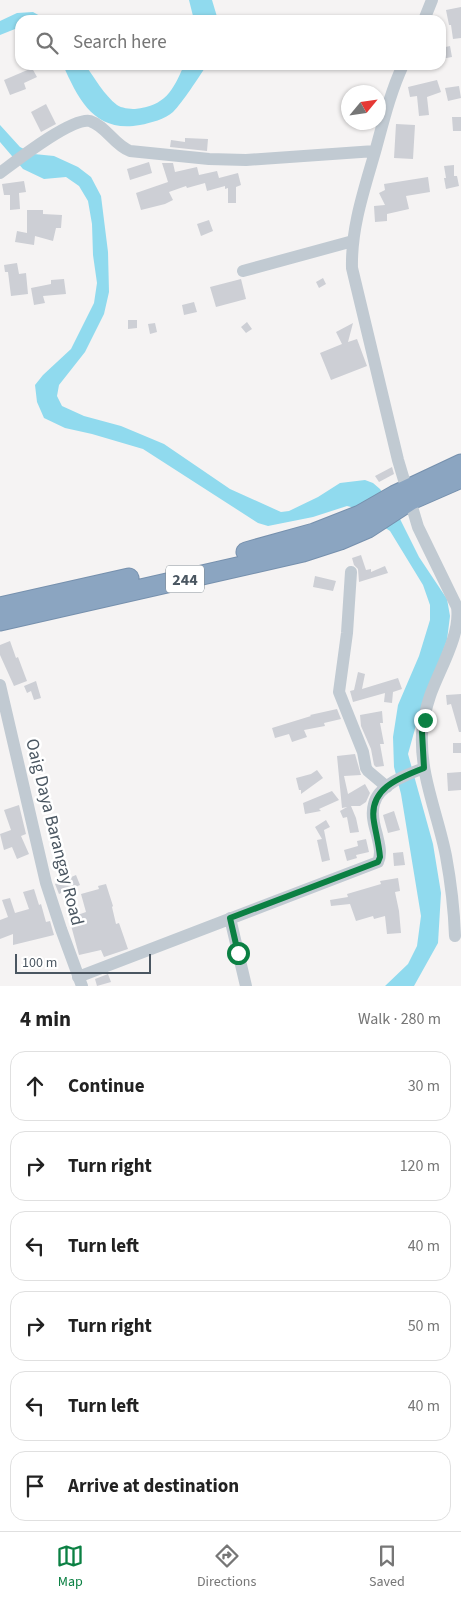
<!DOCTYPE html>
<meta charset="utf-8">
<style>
:root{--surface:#fff;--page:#f6f6f6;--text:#222;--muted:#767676;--line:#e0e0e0;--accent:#0b8043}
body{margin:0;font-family:"Source Sans 3",sans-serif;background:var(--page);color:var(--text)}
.compass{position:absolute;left:341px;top:85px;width:45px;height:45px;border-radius:50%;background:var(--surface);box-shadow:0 1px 4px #0004;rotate:61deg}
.scale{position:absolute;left:15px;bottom:12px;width:136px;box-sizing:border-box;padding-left:5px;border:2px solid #4a5661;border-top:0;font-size:14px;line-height:18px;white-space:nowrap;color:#4a5661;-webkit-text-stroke:4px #fff;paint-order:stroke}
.stop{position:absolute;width:15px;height:15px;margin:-11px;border:4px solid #0b8043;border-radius:50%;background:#fff}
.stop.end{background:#0b8043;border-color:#fff;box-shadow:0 1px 5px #0008}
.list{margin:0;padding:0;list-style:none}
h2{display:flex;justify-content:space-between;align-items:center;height:65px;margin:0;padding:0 20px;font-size:21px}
h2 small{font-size:16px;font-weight:400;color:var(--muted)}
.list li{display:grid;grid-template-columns:32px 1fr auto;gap:15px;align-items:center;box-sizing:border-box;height:70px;margin:0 10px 10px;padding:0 10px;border:1px solid var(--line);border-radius:15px}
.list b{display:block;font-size:19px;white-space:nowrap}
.list em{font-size:16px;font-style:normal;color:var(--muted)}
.icon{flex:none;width:28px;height:28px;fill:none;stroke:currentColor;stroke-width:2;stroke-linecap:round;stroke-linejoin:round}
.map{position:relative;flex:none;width:461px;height:986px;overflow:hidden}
.search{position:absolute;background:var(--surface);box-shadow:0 1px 4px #0004;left:15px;right:15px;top:15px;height:55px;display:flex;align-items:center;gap:12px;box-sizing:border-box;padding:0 18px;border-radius:15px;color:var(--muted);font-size:19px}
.sheet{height:545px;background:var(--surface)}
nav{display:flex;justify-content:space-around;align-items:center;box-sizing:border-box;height:70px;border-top:1px solid var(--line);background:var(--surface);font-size:14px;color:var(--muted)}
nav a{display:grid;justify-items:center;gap:2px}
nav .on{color:var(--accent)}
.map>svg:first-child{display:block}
.water{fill:#90daee}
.building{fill:#cdcfd5}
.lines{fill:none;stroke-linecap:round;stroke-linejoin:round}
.highway-casing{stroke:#7690ad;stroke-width:21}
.minor{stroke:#c1cad2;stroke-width:12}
.highway{stroke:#8ba5c1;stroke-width:19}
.route{stroke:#0b8043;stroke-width:6}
.labels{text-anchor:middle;stroke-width:5;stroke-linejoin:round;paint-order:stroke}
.shield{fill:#fff;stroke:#808990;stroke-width:1}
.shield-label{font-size:16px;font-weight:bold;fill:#4a5661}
.street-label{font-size:18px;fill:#4a5661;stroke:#fff}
</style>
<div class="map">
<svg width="461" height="986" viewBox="0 0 461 986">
<rect width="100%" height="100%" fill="#f5f3f3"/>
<path class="water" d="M 189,0 L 212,0 L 218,20 L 194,20 Z
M 33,12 L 47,20 L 20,20 L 20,27 L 0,35 L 0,21 L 17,13 Z
M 63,65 L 85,65 C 95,78 104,95 117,105 C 121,108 130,109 135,109 C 165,106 173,91 184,65 L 207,65 C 198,78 183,102 173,112 C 165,119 151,123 140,125 C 95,133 79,101 63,65 Z
M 0,125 L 20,147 L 34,154 L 54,156 L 78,167 L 91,177 L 101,196 L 108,252 L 109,292 L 104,314 L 85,352 L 59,385 L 57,396 L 62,406 L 84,416 L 121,426 L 164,444 L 230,489 L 281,512 L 289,511 L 318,497 L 340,483 L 365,480 L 373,483 L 380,489 L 400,519 L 419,557 L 447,599 L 450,616 L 447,640 L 418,718 L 408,754 L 433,844 L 441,893 L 438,943 L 414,986 L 385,986 L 408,964 L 417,946 L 421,916 L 401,794 L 394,767 L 393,737 L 398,705 L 419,656 L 430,620 L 430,605 L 423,585 L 390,531 L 355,508 L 347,506 L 313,517 L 268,526 L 258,523 L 143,449 L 92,434 L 65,428 L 44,418 L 37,402 L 35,385 L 43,375 L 71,349 L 94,303 L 97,283 L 93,255 L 92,224 L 88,201 L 79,186 L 66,177 L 44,179 L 23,169 L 0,142 Z"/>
<path class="building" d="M 461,7 L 461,38 L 453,39 L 451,25 L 449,25 L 446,10 Z
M 450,46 L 452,57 L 441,59 L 441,48 Z
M 32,68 L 37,77 L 24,83 L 26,89 L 10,95 L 4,80 Z
M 437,80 L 441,92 L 427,97 L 429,115 L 419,116 L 417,96 L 410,97 L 408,87 Z
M 459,86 L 461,98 L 448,101 L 445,88 Z
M 46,104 L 56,124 L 41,132 L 31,112 Z
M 452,117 L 461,117 L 461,131 L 453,131 Z
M 396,124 L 415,125 L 413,159 L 394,158 Z
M 185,138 L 208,139 L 207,151 L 170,147 L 171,140 L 185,142 Z
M 149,162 L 152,173 L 130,180 L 127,169 Z
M 162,163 L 173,163 L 175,172 L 197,167 L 199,175 L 217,171 L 219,178 L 238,173 L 241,185 L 236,187 L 236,203 L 228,203 L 228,188 L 225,189 L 225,186 L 207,191 L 205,183 L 187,188 L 186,186 L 169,192 L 173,200 L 165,204 L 141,210 L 136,193 L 168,182 Z
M 454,165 L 454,176 L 457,176 L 459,186 L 446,189 L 444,178 L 446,178 L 444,166 Z
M 428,177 L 430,192 L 406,196 L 409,209 L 387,214 L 387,221 L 375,222 L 374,206 L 385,205 L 379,193 L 385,190 L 384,184 Z
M 24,181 L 26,192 L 19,193 L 20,209 L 10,210 L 10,195 L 4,195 L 2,184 Z
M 27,210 L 43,210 L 43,214 L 62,215 L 61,228 L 56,228 L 53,241 L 35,236 L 34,245 L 15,242 L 17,231 L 27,233 Z
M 209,220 L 213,231 L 201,236 L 197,224 Z
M 17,263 L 19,274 L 26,273 L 28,294 L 11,296 L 8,272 L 5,272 L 4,265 Z
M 323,278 L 326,284 L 319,288 L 316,282 Z
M 64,279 L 66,294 L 43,296 L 45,303 L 34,305 L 31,288 L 51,284 L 51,280 Z
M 241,279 L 246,299 L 216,307 L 210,287 Z
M 194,302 L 197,312 L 184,315 L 182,305 Z
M 128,320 L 137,320 L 137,328 L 128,329 Z
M 247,322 L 252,329 L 246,333 L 241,327 Z
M 155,323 L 157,332 L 150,334 L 148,324 Z
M 353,323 L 348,342 L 357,339 L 367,366 L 331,380 L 320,353 L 342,344 L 336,332 Z
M 392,467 L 394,474 L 379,482 L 375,476 Z
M 361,555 L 366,570 L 371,569 L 371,572 L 385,566 L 388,573 L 359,582 L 358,569 L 354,565 L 352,558 Z
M 315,576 L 336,581 L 333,591 L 313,587 Z
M 10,641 L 16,658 L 18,657 L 27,681 L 14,686 L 0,655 L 0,645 Z
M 358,672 L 365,674 L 362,689 L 398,678 L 402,689 L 393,692 L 392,703 L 384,702 L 385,693 L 353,702 L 350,691 L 354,690 Z
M 36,681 L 41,698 L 34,700 L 31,691 L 27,693 L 24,686 Z
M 461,694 L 461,732 L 459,732 L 451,704 L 447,705 L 446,695 Z
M 337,709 L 341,719 L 324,723 L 325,726 L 304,730 L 307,737 L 292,742 L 289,734 L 275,738 L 272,728 L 311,716 L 310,715 Z
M 382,711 L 383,723 L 380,723 L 384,744 L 380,744 L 384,766 L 376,767 L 374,765 L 371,749 L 361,726 L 360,715 Z
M 453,743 L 461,743 L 461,753 L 453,753 Z
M 355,754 L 361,775 L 344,776 L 348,794 L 365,784 L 370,793 L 366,802 L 360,806 L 351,806 L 356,818 L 359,832 L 350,833 L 347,817 L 343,818 L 340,811 L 347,807 L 342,808 L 337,756 Z
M 317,770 L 323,778 L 301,794 L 301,790 L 299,790 L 296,778 L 311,774 Z
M 461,772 L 461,790 L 448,791 L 447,773 Z
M 332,791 L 339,800 L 319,809 L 321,811 L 305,814 L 303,803 Z
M 19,805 L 26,834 L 21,836 L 29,854 L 17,859 L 12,847 L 4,850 L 0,834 L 11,830 L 4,810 Z
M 394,811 L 400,830 L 388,833 L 383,815 Z
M 326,820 L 330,827 L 324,830 L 330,860 L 322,862 L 317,840 L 322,839 L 315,827 Z
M 366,839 L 369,852 L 356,855 L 357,858 L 347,861 L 344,850 L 358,846 L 357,841 Z
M 403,852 L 405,865 L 394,866 L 393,853 Z
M 76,875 L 80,885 L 59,894 L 55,884 Z
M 398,878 L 400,891 L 395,892 L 399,911 L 401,933 L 387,934 L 385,916 L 374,919 L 373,916 L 356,921 L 350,904 L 331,906 L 330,900 L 348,897 L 347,894 L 381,884 L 380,881 Z
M 106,884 L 113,906 L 112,907 L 116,924 L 119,923 L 128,949 L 104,957 L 101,950 L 79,955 L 69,918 L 86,912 L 81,894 L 99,889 L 98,886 Z
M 34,889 L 39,905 L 41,904 L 46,922 L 50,921 L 54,935 L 13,945 L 13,934 L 0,939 L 0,920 L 8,917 L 2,900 L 10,898 L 15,913 L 29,909 L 23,892 Z
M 108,974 L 111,982 L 97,986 L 95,979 Z"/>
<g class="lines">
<defs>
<path id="highway" d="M 246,552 L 314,533 L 360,515 L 395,495 L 461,464
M 0,607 L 129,578
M 0,621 L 303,552 L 340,540 L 368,528 L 411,500 L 461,478"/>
</defs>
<use href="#highway" class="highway-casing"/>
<path class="minor" d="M 424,20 L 432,0
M 403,65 C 390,93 383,123 375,152 C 364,190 351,228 352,268 L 398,460 L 418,527 L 457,607 C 461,635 439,670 430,696 C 426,708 423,722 422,734 C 420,776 438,815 446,856 C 451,883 454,909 455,936
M 0,173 C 16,161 72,117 90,121 C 106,126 114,145 130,151 L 209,159 L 246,160 L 375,151
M 243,271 L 353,241
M 351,572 L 347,633 L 339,692 L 363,752 L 366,768 L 368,771 L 387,787
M 0,685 L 46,883 L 61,929 L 82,986
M 230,918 L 246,986
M 78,977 L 378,862 C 382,853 379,844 377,835 C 374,825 371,814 374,804 C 378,785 408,774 424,768"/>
<use href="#highway" class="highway"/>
</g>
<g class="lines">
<path class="route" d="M 238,953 L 230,918 L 378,862 L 380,857 C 379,845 376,834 374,822 C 368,789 398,778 424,768 L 422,732 L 425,720"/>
</g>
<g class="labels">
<rect class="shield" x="166" y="565.5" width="38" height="27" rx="4"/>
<g class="shield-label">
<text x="185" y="585">244</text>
</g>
<g class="street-label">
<text transform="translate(55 832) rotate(76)" y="6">Oaig Daya Barangay Road</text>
</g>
</g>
</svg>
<svg class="compass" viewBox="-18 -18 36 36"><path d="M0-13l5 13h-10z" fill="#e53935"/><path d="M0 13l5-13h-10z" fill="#767676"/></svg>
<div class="scale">100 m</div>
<div class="stop" style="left:238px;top:953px"></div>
<div class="stop end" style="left:425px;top:720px"></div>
<div class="search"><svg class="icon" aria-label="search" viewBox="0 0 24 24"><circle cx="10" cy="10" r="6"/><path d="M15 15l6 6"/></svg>Search here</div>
</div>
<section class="sheet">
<h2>4 min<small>Walk · 280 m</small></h2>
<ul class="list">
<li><svg class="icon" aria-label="ahead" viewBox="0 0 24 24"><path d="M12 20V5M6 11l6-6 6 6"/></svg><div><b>Continue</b></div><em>30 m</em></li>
<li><svg class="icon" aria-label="right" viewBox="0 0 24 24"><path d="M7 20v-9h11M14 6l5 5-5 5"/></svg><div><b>Turn right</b></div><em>120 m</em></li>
<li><svg class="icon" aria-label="left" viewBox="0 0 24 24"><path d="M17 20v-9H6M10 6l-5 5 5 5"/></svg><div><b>Turn left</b></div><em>40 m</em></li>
<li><svg class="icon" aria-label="right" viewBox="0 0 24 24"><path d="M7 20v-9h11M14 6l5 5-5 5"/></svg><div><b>Turn right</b></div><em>50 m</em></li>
<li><svg class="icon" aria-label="left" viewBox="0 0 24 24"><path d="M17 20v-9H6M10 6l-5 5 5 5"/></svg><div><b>Turn left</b></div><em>40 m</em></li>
<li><svg class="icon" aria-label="arrive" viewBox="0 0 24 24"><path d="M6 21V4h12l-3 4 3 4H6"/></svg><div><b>Arrive at destination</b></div></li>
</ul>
</section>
<nav>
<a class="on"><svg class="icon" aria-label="map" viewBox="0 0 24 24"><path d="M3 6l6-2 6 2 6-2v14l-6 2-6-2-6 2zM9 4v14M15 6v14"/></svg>Map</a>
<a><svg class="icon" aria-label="directions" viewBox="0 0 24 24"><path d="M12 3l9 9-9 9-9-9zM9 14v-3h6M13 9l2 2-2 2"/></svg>Directions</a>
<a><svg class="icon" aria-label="saved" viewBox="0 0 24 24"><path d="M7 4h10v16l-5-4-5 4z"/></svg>Saved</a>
</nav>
